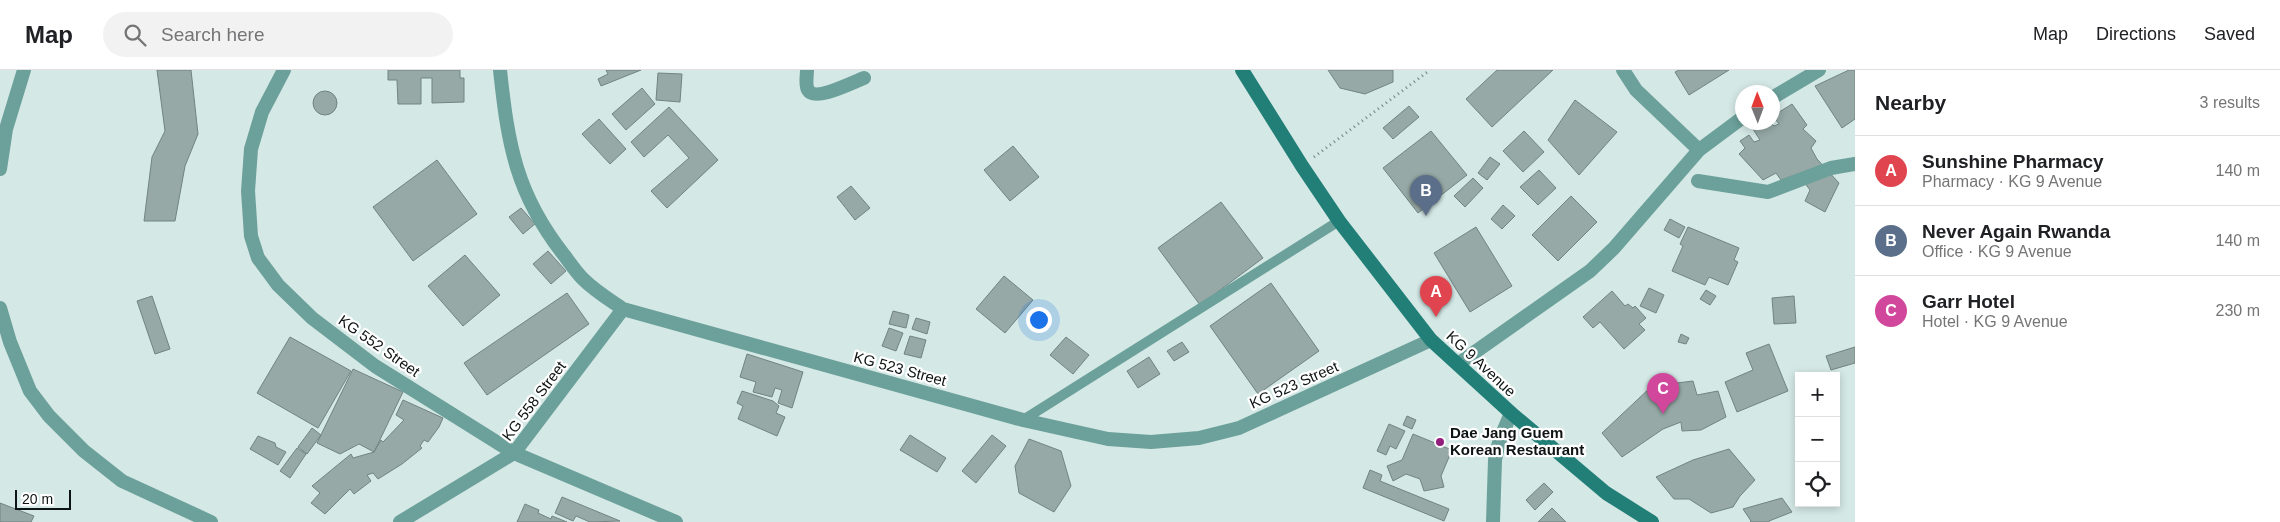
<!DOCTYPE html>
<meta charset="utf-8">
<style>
:root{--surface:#fff;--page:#f2f2f2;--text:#202124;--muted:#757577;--line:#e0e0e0;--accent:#0b8043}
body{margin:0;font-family:Arial,sans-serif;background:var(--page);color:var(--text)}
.controls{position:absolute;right:15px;bottom:15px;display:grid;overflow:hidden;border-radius:0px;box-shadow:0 2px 8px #0003}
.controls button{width:45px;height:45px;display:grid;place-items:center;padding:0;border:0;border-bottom:1px solid var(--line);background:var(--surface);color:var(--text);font:25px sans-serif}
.compass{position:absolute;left:1735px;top:15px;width:45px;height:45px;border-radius:50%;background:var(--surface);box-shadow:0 2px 8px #0003;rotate:359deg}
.scale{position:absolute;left:15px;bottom:12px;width:56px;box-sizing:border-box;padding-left:5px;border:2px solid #0d1413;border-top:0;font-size:14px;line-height:18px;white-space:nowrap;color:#0d1413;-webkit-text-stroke:4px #fff;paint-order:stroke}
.you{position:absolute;left:1038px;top:249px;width:18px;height:18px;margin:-12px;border:4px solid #fff;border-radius:50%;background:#1a73e8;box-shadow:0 0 0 8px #1a73e833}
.badge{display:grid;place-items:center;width:32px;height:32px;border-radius:50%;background:var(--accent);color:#fff;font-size:16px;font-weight:700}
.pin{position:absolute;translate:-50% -41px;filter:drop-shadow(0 1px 2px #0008)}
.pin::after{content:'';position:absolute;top:26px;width:18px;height:15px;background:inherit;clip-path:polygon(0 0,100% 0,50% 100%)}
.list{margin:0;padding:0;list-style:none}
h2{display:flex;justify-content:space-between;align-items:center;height:65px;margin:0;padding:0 20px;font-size:21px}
h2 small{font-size:16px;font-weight:400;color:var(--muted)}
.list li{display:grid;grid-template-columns:32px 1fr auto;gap:15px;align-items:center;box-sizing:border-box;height:70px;padding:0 20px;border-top:1px solid var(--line)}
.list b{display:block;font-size:19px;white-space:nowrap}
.list p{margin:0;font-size:16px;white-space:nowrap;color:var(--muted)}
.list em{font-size:16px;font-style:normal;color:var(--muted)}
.icon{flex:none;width:28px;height:28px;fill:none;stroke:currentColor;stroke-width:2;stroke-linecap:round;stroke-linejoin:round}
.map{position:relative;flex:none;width:1855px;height:452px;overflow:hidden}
header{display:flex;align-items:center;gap:30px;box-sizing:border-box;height:70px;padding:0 25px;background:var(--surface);border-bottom:1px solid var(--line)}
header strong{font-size:24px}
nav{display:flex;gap:28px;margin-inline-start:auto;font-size:18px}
.search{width:350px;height:45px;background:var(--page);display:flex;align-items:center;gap:12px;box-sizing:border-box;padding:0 18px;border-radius:28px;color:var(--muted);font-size:19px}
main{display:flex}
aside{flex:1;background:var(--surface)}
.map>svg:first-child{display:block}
.building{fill:#96a9a6;stroke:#718481}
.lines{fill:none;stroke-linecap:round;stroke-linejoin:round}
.path{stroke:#74827f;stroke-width:3;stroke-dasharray:1 4;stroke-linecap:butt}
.service{stroke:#6ca09a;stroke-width:10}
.minor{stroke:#6ca09a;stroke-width:14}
.tertiary{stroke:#6ca09a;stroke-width:14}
.secondary{stroke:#227f78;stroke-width:14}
.poi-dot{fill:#921d7c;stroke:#fff;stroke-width:2}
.labels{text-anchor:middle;stroke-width:4.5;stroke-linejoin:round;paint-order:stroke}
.street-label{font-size:15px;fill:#0d1413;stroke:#fff}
.poi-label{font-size:15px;font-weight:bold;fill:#0d1413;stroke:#fff;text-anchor:start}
</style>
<header>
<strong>Map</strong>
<div class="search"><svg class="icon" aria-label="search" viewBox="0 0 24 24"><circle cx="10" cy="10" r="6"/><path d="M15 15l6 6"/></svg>Search here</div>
<nav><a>Map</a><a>Directions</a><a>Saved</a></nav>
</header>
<main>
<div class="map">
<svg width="1855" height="452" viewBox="0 0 1855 452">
<rect width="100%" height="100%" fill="#d4e8e5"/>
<path class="building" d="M 157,0 L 191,0 L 198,64 L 185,96 L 175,151 L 144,151 L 152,87 L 165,61 Z
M 388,0 L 460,0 L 460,8 L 464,8 L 464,32 L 432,33 L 432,8 L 421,8 L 421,34 L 398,34 L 397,10 L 388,10 Z
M 606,0 L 641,0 L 601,16 L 598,9 L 608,4 Z
M 1328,0 L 1393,0 L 1393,12 L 1365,24 L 1340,18 Z
M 1497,0 L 1553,0 L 1492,57 L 1466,29 Z
M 1679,0 L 1729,0 L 1689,25 L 1675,2 Z
M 1849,0 L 1855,0 L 1855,49 L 1842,58 L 1815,16 Z
M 658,3 L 682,4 L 680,32 L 656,30 Z
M 642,18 L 655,34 L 626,60 L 612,44 Z
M313 33a12 12 0 1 1 24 0a12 12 0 1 1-24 0Z
M 1575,30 L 1617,62 L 1579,105 L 1548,70 Z
M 1792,34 L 1807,55 L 1803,59 L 1816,71 L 1811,78 L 1817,89 L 1839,113 L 1825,142 L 1805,131 L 1810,120 L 1798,104 L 1781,110 L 1776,103 L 1763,110 L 1739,84 L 1745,78 L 1740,71 L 1749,65 L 1754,72 L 1760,70 L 1751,56 L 1757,52 L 1770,52 L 1774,56 L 1779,54 L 1773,46 Z
M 1409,36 L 1419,47 L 1393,69 L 1383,58 Z
M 669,37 L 718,90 L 667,138 L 651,121 L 689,88 L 668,65 L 644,87 L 631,72 Z
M 599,49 L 626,79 L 610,94 L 582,64 Z
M 1431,61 L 1467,105 L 1418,143 L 1383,98 Z
M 1524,61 L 1544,82 L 1523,102 L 1503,81 Z
M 1013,76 L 1039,107 L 1010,131 L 984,100 Z
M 1490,87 L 1500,94 L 1487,110 L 1478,103 Z
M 437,90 L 477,144 L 413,191 L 373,137 Z
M 1539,100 L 1556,118 L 1538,135 L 1520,117 Z
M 1473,108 L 1483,118 L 1465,137 L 1454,126 Z
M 851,116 L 870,138 L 855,150 L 837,127 Z
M 1571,126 L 1597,152 L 1558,191 L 1532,165 Z
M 1221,132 L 1263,188 L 1200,235 L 1158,178 Z
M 1503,135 L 1515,146 L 1502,159 L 1491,149 Z
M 521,138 L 535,154 L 523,164 L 509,147 Z
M 1670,149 L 1685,157 L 1679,168 L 1664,160 Z
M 1476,157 L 1512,216 L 1470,242 L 1434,183 Z
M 1688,157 L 1739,178 L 1734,190 L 1738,192 L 1728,215 L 1709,207 L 1705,215 L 1672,201 L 1683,176 L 1680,174 Z
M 548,181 L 566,201 L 551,214 L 533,194 Z
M 465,185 L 500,225 L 463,256 L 428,216 Z
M 1004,206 L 1033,230 L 1005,263 L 976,239 Z
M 1271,213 L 1319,281 L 1258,324 L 1210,256 Z
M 1649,218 L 1664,225 L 1656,243 L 1640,236 Z
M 1706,220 L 1716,226 L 1710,235 L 1700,229 Z
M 1612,221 L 1625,236 L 1628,234 L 1633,238 L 1635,236 L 1646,248 L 1639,254 L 1645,260 L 1624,279 L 1600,252 L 1593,258 L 1583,247 Z
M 567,223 L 589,254 L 487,325 L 464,293 Z
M 152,226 L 170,279 L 155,284 L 137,231 Z
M 1794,226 L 1796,253 L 1774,254 L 1772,228 Z
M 893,241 L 909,245 L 906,258 L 889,254 Z
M 916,248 L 930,252 L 927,264 L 912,259 Z
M 889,258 L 903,263 L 896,281 L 882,276 Z
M 1681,264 L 1689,268 L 1686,274 L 1678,272 Z
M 910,266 L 926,270 L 921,288 L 904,284 Z
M 290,267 L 351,301 L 318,358 L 257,323 Z
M 1066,267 L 1089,285 L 1073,304 L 1050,285 Z
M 1182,272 L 1189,282 L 1174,291 L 1167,281 Z
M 1769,274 L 1788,321 L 1737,342 L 1725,312 L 1753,300 L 1746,283 Z
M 1855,277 L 1855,293 L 1831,300 L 1826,286 Z
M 747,284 L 803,302 L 792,338 L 778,333 L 782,320 L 775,318 L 772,327 L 753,322 L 756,312 L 740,307 Z
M 1149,287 L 1160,304 L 1138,318 L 1127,301 Z
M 353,299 L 403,322 L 374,382 L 359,374 L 340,384 L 317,373 Z
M 1693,311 L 1697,325 L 1718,321 L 1726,347 L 1701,360 L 1682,361 L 1681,352 L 1663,359 L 1622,387 L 1602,363 L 1652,316 Z
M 742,321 L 773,331 L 779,336 L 776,343 L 785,347 L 777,366 L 738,349 L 743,336 L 737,333 Z
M 403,330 L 443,348 L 439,357 L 428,372 L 424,370 L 420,376 L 422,378 L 402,394 L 378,409 L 373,403 L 367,405 L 371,411 L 354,424 L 350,419 L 325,444 L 311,433 L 320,423 L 312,416 L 351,384 L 353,388 L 374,382 L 381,370 L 383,372 L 404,350 L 396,345 Z
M 1407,346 L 1416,350 L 1412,359 L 1403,355 Z
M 1389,354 L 1405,361 L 1396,379 L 1390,376 L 1386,385 L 1377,381 Z
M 312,358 L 321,365 L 307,384 L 298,377 Z
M 1413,364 L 1452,380 L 1441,406 L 1444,417 L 1424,421 L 1420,409 L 1406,404 L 1393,411 L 1387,396 L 1402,390 Z
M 910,365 L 946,388 L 937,402 L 900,380 Z
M 992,365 L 1006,376 L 976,413 L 962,401 Z
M 258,366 L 275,373 L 276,377 L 286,382 L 278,395 L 250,379 Z
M 1029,369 L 1061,381 L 1071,416 L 1054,442 L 1019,423 L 1015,396 Z
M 297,378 L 306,384 L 290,408 L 280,401 Z
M 1729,379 L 1755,410 L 1740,426 L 1733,437 L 1711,443 L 1689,429 L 1674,429 L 1656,407 L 1693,390 Z
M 1370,400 L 1382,405 L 1380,411 L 1449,439 L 1444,451 L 1363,418 Z
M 1544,413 L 1553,422 L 1535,440 L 1526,430 Z
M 562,427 L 620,451 L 590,452 L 576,446 L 573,451 L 555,443 Z
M 1782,428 L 1792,442 L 1769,451 L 1769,452 L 1750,452 L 1751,451 L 1743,439 Z
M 0,433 L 34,446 L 31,452 L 0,452 Z
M 525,434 L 539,440 L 538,443 L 551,449 L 552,446 L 567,452 L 517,452 Z
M 1552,438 L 1566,452 L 1538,452 Z"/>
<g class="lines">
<path class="path" d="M 1314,87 L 1430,0"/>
<path class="service" d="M 1023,350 L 1339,151"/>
<path class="minor" d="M 284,0 L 262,42 L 251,79 L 248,121 L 251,166 L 258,188 L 278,215 L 312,248 L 375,296 L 514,383 L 676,452
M 500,0 C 508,75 516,124 564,185 C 570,193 576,202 583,209 C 595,221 610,230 623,239 L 1023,350 L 1108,369 L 1151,372 L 1199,368 L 1239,358 L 1431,270
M 807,0 C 807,6 805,15 808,20 C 815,32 853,12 864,8
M 1623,0 L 1636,20 L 1699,80
M 1772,28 L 1819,0
M 1698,111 L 1768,122 L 1831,98 L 1855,94
M 1458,294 L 1590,201 L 1614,178 L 1699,80 L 1742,48
M 400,452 L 514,383 L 623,239
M 1493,452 L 1495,390 L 1499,372 L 1511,343"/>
<path class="tertiary" d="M 0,99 L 6,59 L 24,0
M 0,238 L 10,272 L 30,321 L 49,346 L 84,381 L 122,411 L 211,452"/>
<path class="secondary" d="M 1242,0 L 1302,96 L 1339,151 L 1431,270 L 1511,343 L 1606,423 L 1652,452"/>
</g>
<circle class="poi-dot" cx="1440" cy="372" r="5"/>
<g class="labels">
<g class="street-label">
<text transform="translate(379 276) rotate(35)" y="5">KG 552 Street</text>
<text transform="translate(1481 294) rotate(43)" y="5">KG 9 Avenue</text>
<text transform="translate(900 299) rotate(15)" y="5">KG 523 Street</text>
<text transform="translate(1294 315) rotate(-24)" y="5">KG 523 Street</text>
<text transform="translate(534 331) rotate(-53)" y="5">KG 558 Street</text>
</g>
<g class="poi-label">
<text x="1450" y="368">Dae Jang Guem<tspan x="1450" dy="17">Korean Restaurant</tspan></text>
</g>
</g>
</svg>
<div class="controls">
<button>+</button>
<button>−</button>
<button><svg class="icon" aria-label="locate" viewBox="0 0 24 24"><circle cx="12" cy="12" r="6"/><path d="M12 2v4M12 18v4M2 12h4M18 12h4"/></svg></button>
</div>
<svg class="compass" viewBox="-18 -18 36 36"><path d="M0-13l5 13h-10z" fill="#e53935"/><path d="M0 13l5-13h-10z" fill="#757577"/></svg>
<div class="scale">20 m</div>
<div class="you"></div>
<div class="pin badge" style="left:1436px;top:247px;background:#e0444e">A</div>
<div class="pin badge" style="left:1426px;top:146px;background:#5c6f8a">B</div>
<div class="pin badge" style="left:1663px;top:344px;background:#d1479c">C</div>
</div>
<aside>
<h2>Nearby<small>3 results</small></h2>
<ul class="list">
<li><span class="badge" style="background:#e0444e">A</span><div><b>Sunshine Pharmacy</b><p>Pharmacy · KG 9 Avenue</p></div><em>140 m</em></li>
<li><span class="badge" style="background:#5c6f8a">B</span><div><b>Never Again Rwanda</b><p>Office · KG 9 Avenue</p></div><em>140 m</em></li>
<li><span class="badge" style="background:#d1479c">C</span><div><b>Garr Hotel</b><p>Hotel · KG 9 Avenue</p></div><em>230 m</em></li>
</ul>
</aside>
</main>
